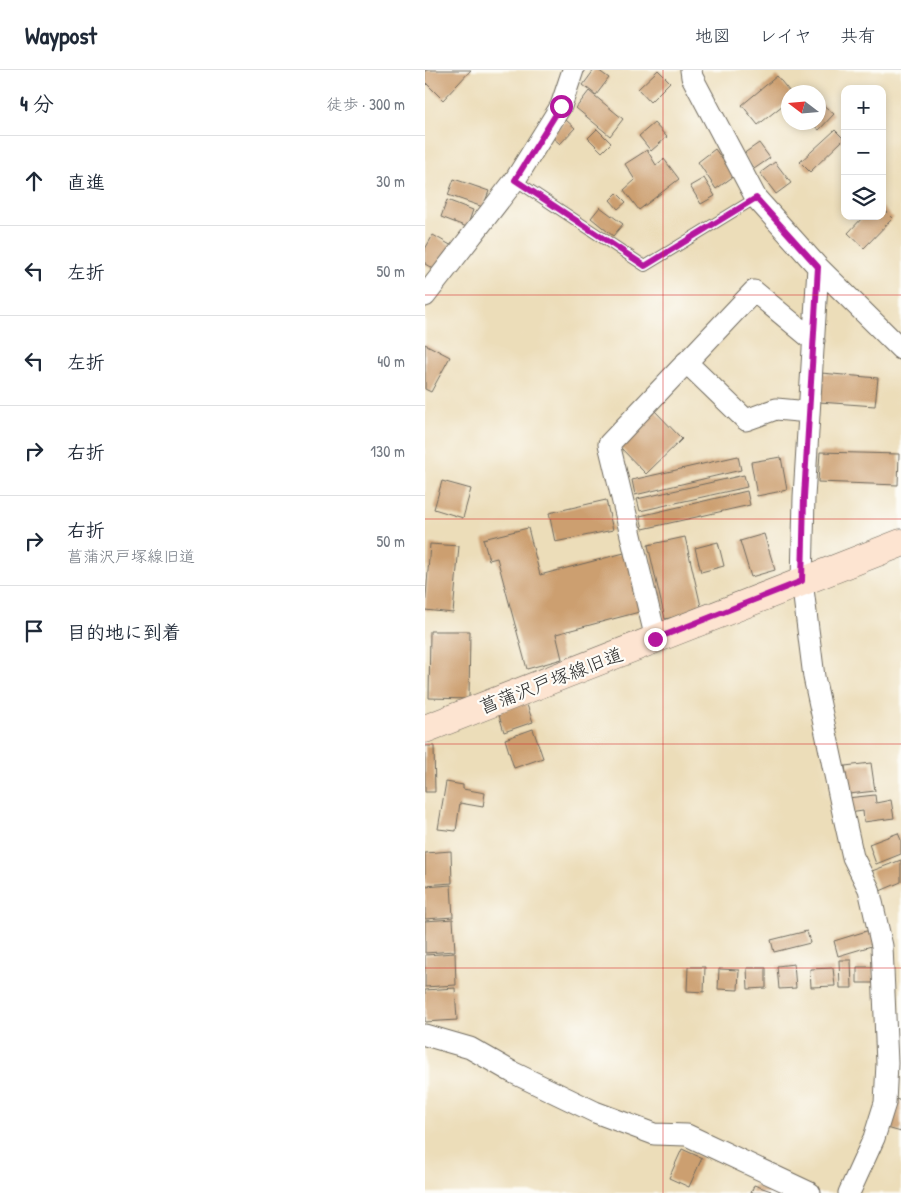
<!DOCTYPE html>
<html lang="ja">
<meta charset="utf-8">
<style>
:root{--surface:#fff;--page:#f6f6f7;--text:#1f2937;--muted:#747a83;--line:#e0e1e3}
body{margin:0;font-family:"Patrick Hand","Klee One",sans-serif;background:var(--page);color:var(--text)}
.controls{position:absolute;right:15px;top:15px;display:grid;overflow:hidden;border-radius:10px;box-shadow:0 2px 8px #0003}
.controls button{width:45px;height:45px;display:grid;place-items:center;padding:0;border:0;border-bottom:1px solid var(--line);background:var(--surface);color:var(--text);font:25px sans-serif}
.compass{position:absolute;left:356px;top:15px;width:45px;height:45px;border-radius:50%;background:var(--surface);box-shadow:0 2px 8px #0003;rotate:286deg}
.stop{position:absolute;width:15px;height:15px;margin:-11px;border:4px solid #b5179e;border-radius:50%;background:#fff}
.stop.end{background:#b5179e;border-color:#fff;box-shadow:0 1px 5px #0008}
.list{margin:0;padding:0;list-style:none}
h2{display:flex;justify-content:space-between;align-items:center;height:65px;margin:0;padding:0 20px;font-size:21px}
h2 small{font-size:16px;font-weight:400;color:var(--muted)}
.list li{display:grid;grid-template-columns:32px 1fr auto;gap:15px;align-items:center;box-sizing:border-box;height:90px;padding:0 20px;border-top:1px solid var(--line)}
.list b{display:block;font-size:19px;white-space:nowrap}
.list p{margin:0;font-size:16px;white-space:nowrap;color:var(--muted)}
.list em{font-size:16px;font-style:normal;color:var(--muted)}
.icon{flex:none;width:28px;height:28px;fill:none;stroke:currentColor;stroke-width:2;stroke-linecap:round;stroke-linejoin:round}
.map{position:relative;flex:none;width:476px;height:1123px;overflow:hidden}
header{display:flex;align-items:center;gap:30px;box-sizing:border-box;height:70px;padding:0 25px;background:var(--surface);border-bottom:1px solid var(--line)}
header strong{font-size:24px}
nav{display:flex;gap:28px;margin-inline-start:auto;font-size:18px}
main{display:flex}
aside{flex:1;background:var(--surface)}
.map>svg:first-child{display:block}
.building{fill:#cc9f6f}
.lines{fill:none;stroke-linecap:round;stroke-linejoin:round}
.lane-casing{stroke:#6f695d;stroke-width:12}
.street-casing{stroke:#6f695d;stroke-width:23}
.secondary-casing{stroke:#6f695d;stroke-width:29}
.lane{stroke:#fff;stroke-width:10}
.street{stroke:#fff;stroke-width:21}
.secondary{stroke:#fde4d1;stroke-width:28}
.route{stroke:#b5179e;stroke-width:6}
.grid{fill:none;stroke:#d62828;stroke-width:1;stroke-opacity:0.55}
.labels{text-anchor:middle;stroke-width:4.5;stroke-linejoin:round;paint-order:stroke}
.street-label{font-size:19px;fill:#2b2b2b;stroke:#fdfcf7}
</style>
<header>
<strong>Waypost</strong>
<nav><a>地図</a><a>レイヤ</a><a>共有</a></nav>
</header>
<main>
<aside>
<h2>4 分<small>徒歩 · 300 m</small></h2>
<ul class="list">
<li><svg class="icon" aria-label="ahead" viewBox="0 0 24 24"><path d="M12 20V5M6 11l6-6 6 6"/></svg><div><b>直進</b></div><em>30 m</em></li>
<li><svg class="icon" aria-label="left" viewBox="0 0 24 24"><path d="M17 20v-9H6M10 6l-5 5 5 5"/></svg><div><b>左折</b></div><em>50 m</em></li>
<li><svg class="icon" aria-label="left" viewBox="0 0 24 24"><path d="M17 20v-9H6M10 6l-5 5 5 5"/></svg><div><b>左折</b></div><em>40 m</em></li>
<li><svg class="icon" aria-label="right" viewBox="0 0 24 24"><path d="M7 20v-9h11M14 6l5 5-5 5"/></svg><div><b>右折</b></div><em>130 m</em></li>
<li><svg class="icon" aria-label="right" viewBox="0 0 24 24"><path d="M7 20v-9h11M14 6l5 5-5 5"/></svg><div><b>右折</b><p>菖蒲沢戸塚線旧道</p></div><em>50 m</em></li>
<li><svg class="icon" aria-label="arrive" viewBox="0 0 24 24"><path d="M6 21V4h12l-3 4 3 4H6"/></svg><div><b>目的地に到着</b></div></li>
</ul>
</aside>
<div class="map">
<svg width="476" height="1123" viewBox="0 0 476 1123">
<rect width="100%" height="100%" fill="#fdfcf7"/>
<filter id="ink" filterUnits="userSpaceOnUse"><feTurbulence type="fractalNoise" baseFrequency=".02" numOctaves="2"/><feDisplacementMap in="SourceGraphic" scale="10" xChannelSelector="R" yChannelSelector="G"/><feConvolveMatrix kernelMatrix="1 2 1 2 8 2 1 2 1" color-interpolation-filters="sRGB"/></filter>
<filter id="wash" filterUnits="userSpaceOnUse"><feTurbulence type="fractalNoise" baseFrequency=".0096" numOctaves="4" result="noise"/><feDisplacementMap in="SourceGraphic" scale="20" xChannelSelector="R" yChannelSelector="G"/><feGaussianBlur stdDeviation="1.12" result="paint"/><feColorMatrix in="noise" values="0 0 0 0 0 0 0 0 0 0 0 0 0 0 0 0 0 1.4 0 .05"/><feComposite in="paint" operator="in"/></filter>
<g filter="url(#wash)">
<rect width="100%" height="100%" fill="#ecddb9"/>
<g id="blocks">
<path class="building" d="M 0,0 L 46,0 L 18,30 L 0,12 Z
M 169,0 L 173,0 L 184,8 L 171,25 L 158,15 Z
M 233,0 L 245,12 L 225,32 L 213,19 Z
M 352,6 L 365,22 L 363,31 L 333,55 L 317,35 Z
M 164,21 L 198,49 L 185,66 L 151,38 Z
M 397,34 L 409,44 L 394,60 L 385,52 L 393,52 L 393,38 Z
M 141,50 L 150,58 L 135,74 L 126,66 Z
M 229,53 L 242,67 L 226,81 L 214,66 Z
M 172,59 L 186,73 L 177,82 L 163,68 Z
M 410,60 L 419,69 L 385,102 L 375,92 Z
M 334,73 L 345,88 L 329,99 L 318,84 Z
M 290,79 L 309,106 L 291,119 L 273,92 Z
M 222,80 L 231,95 L 239,89 L 254,109 L 214,140 L 199,120 L 210,110 L 200,94 Z
M 350,92 L 366,113 L 351,124 L 335,103 Z
M 279,108 L 290,126 L 276,134 L 265,116 Z
M 29,109 L 64,121 L 58,137 L 23,125 Z
M 192,123 L 201,132 L 193,139 L 185,130 Z
M 22,130 L 48,140 L 42,157 L 16,147 Z
M 175,137 L 198,154 L 188,166 L 166,148 Z
M 457,137 L 468,148 L 439,178 L 423,163 L 439,146 L 457,146 Z
M 8,165 L 27,176 L 12,201 L 0,194 L 0,179 Z
M 0,274 L 25,287 L 6,322 L 0,319 Z
M 396,303 L 453,308 L 450,336 L 394,332 Z
M 229,340 L 257,369 L 221,404 L 193,375 Z
M 395,382 L 474,384 L 473,415 L 393,412 Z
M 313,386 L 316,400 L 210,425 L 207,410 Z
M 356,387 L 362,420 L 332,426 L 326,392 Z
M 319,405 L 322,417 L 215,441 L 212,429 Z
M 17,411 L 46,419 L 38,448 L 9,439 Z
M 322,421 L 325,435 L 218,459 L 215,446 Z
M 181,430 L 188,460 L 130,472 L 124,443 Z
M 103,458 L 115,505 L 203,482 L 218,541 L 131,564 L 137,589 L 102,599 L 72,488 L 64,490 L 58,469 Z
M 339,464 L 350,500 L 326,507 L 315,471 Z
M 260,467 L 277,541 L 240,549 L 223,475 Z
M 293,472 L 299,496 L 276,502 L 270,478 Z
M 5,474 L 34,476 L 28,543 L 0,540 Z
M 5,561 L 45,561 L 44,629 L 4,628 Z
M 101,632 L 108,652 L 79,662 L 73,642 Z
M 108,659 L 118,688 L 89,698 L 80,669 Z
M 0,676 L 9,676 L 10,722 L 0,722 Z
M 446,693 L 450,721 L 424,724 L 420,696 Z
M 21,712 L 38,715 L 38,719 L 60,723 L 58,737 L 35,733 L 31,761 L 13,759 Z
M 450,725 L 451,733 L 466,730 L 469,748 L 439,752 L 438,741 L 424,743 L 422,728 Z
M 473,763 L 476,770 L 476,784 L 451,794 L 444,774 Z
M 26,781 L 27,813 L 0,815 L 0,783 Z
M 476,790 L 476,812 L 455,821 L 447,801 Z
M 26,815 L 28,847 L 0,849 L 0,817 Z
M 28,849 L 30,881 L 0,883 L 0,851 Z
M 448,859 L 453,874 L 413,886 L 409,871 Z
M 382,861 L 385,873 L 349,882 L 346,870 Z
M 30,883 L 31,915 L 0,917 L 0,885 Z
M 414,890 L 426,890 L 427,918 L 415,918 Z
M 369,894 L 371,918 L 354,919 L 352,896 Z
M 263,897 L 280,897 L 279,922 L 262,921 Z
M 432,897 L 448,897 L 448,913 L 432,913 Z
M 322,898 L 341,898 L 341,918 L 323,919 Z
M 408,898 L 410,916 L 386,917 L 385,899 Z
M 294,899 L 314,900 L 313,920 L 293,919 Z
M 30,918 L 32,950 L 0,952 L 0,920 Z
M 471,1029 L 476,1031 L 476,1062 L 462,1058 Z
M 257,1079 L 277,1088 L 264,1117 L 244,1108 Z
M 329,1115 L 346,1121 L 346,1123 L 326,1123 Z"/>
</g>
</g>
<g filter="url(#ink)">
<use href="#blocks" fill-opacity="0" stroke="#6f695d" stroke-width="1"/>
<g class="lines">
<defs>
<path id="lane" d="M 90,110 L 220,196 L 331,128"/>
<path id="street" d="M 266,0 L 267,7 L 331,128 L 393,197 L 476,279
M 393,197 L 379,427 L 377,511 L 389,607 L 419,747 L 428,787 L 444,819 L 457,876 L 462,993 L 460,1033 L 449,1068 L 424,1123
M 0,226 L 90,110 L 136,36 L 148,0
M 261,292 L 321,350 L 351,339 L 384,342
M 231,569 L 184,374 L 329,221 L 389,271
M 0,965 L 45,978 L 87,1002 L 170,1042 L 229,1064 L 262,1065 L 385,1123"/>
<path id="secondary" d="M 0,659 L 476,473"/>
</defs>
<use href="#lane" class="lane-casing"/>
<use href="#street" class="street-casing"/>
<use href="#secondary" class="secondary-casing"/>
<use href="#lane" class="lane"/>
<use href="#street" class="street"/>
<use href="#secondary" class="secondary"/>
</g>
</g>
<g class="lines" filter="url(#ink)">
<path class="route" d="M 136,36 L 90,110 L 220,196 L 331,128 L 393,197 L 379,427 L 377,511 L 230,569"/>
</g>
<path class="grid" d="M 238,0 L 238,1123M 0,225 L 476,225M 0,449 L 476,449M 0,674 L 476,674M 0,898 L 476,898"/>
<g class="labels">
<g class="street-label">
<text transform="translate(126 610) rotate(-21)" y="7">菖蒲沢戸塚線旧道</text>
</g>
</g>
</svg>
<div class="controls">
<button>+</button>
<button>−</button>
<button><svg class="icon" aria-label="layers" viewBox="0 0 24 24"><path d="M12 4l9 5-9 5-9-5zM3 14l9 5 9-5"/></svg></button>
</div>
<svg class="compass" viewBox="-18 -18 36 36"><path d="M0-13l5 13h-10z" fill="#e53935"/><path d="M0 13l5-13h-10z" fill="#747a83"/></svg>
<div class="stop" style="left:136px;top:36px"></div>
<div class="stop end" style="left:230px;top:569px"></div>
</div>
</main>
